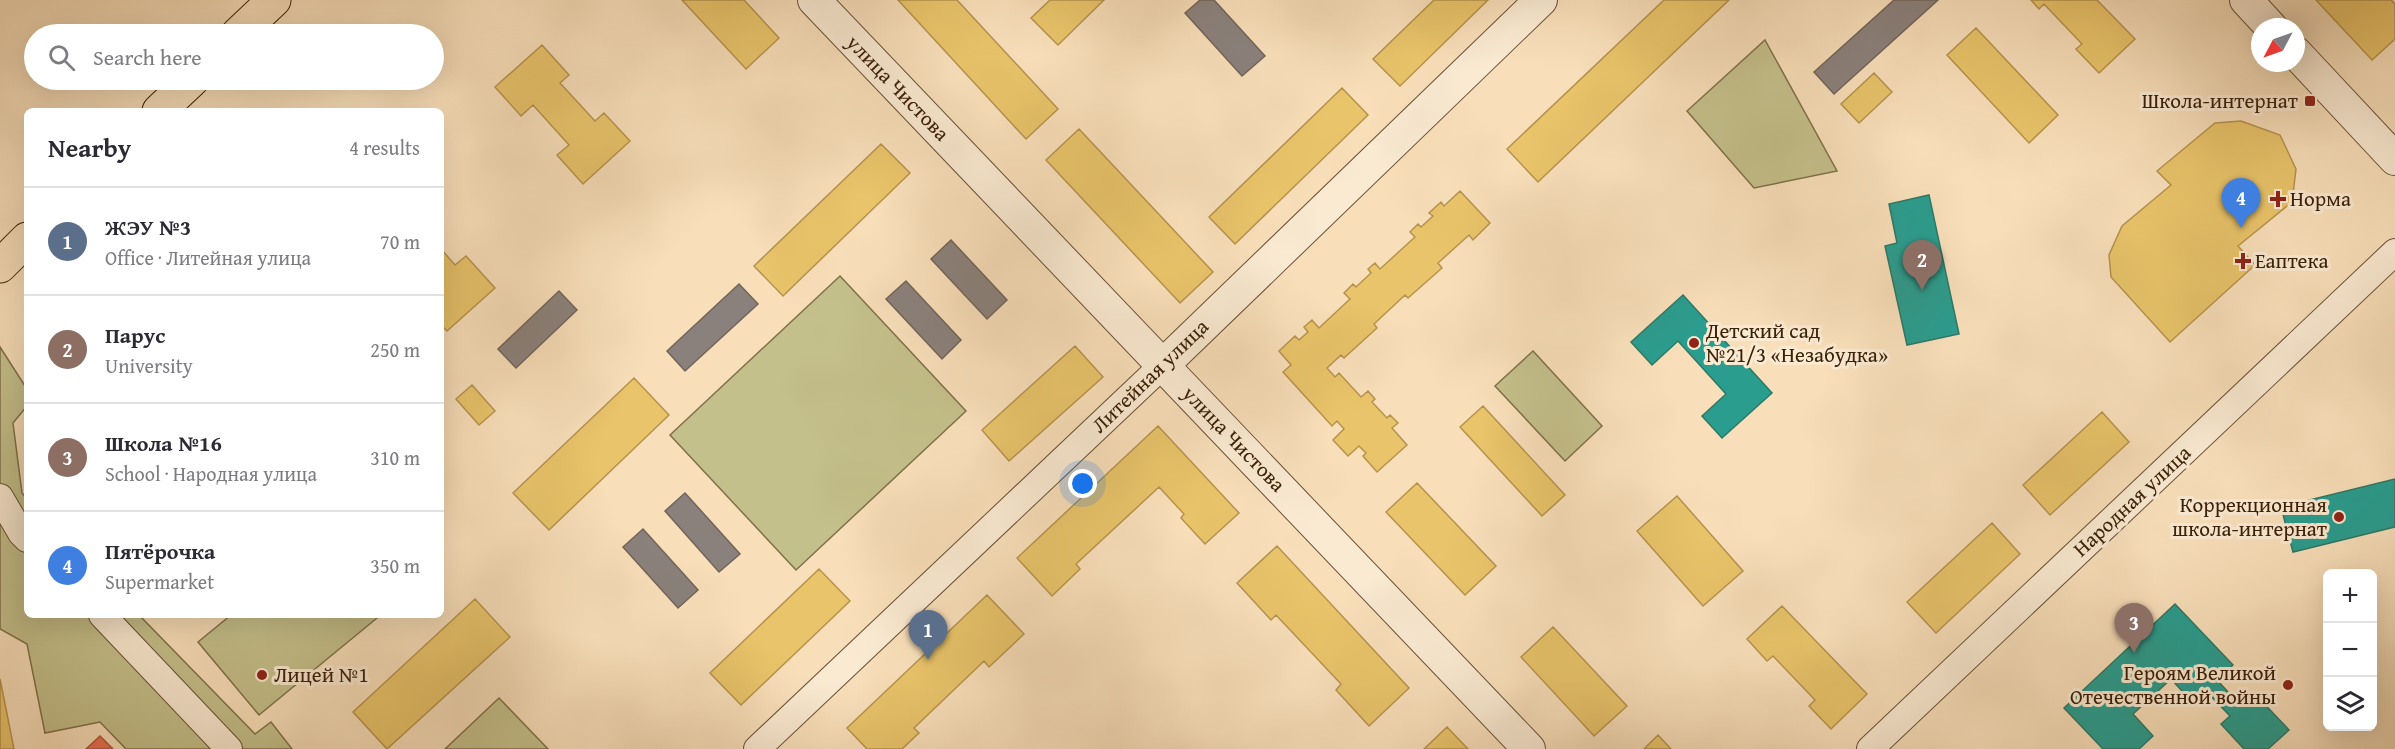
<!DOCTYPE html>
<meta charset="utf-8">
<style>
:root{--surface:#fff;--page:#f7f7f7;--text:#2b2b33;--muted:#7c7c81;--line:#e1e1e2;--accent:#1a73e8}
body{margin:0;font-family:"Gentium Book Plus",serif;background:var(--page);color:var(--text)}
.controls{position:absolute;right:18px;bottom:18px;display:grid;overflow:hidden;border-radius:9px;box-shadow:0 6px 24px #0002}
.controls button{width:54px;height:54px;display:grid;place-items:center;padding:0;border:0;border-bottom:2px solid var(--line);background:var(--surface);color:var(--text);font:30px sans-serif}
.compass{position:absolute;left:2251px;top:18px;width:54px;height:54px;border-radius:50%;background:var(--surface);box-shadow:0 6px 24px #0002;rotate:229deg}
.you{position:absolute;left:1083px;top:484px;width:21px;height:21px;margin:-15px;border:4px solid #fff;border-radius:50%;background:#1a73e8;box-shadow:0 0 0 9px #1a73e833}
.badge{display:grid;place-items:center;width:39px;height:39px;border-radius:50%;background:var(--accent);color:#fff;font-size:20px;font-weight:700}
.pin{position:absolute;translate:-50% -50px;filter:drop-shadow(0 2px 3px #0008)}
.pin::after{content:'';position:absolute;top:32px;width:21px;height:18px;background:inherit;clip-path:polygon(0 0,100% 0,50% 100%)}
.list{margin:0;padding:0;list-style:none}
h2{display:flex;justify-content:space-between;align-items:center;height:78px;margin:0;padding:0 24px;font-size:26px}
h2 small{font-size:20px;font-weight:400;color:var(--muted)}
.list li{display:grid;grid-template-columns:39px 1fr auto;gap:18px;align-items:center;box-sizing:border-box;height:108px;padding:0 24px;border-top:2px solid var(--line)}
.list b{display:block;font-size:22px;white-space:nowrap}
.list p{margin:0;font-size:20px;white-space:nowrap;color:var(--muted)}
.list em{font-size:20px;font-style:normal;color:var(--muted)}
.icon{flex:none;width:33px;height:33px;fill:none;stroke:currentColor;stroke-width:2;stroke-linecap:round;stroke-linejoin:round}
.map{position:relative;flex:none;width:2395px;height:749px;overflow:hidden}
.search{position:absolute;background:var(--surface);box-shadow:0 6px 24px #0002;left:24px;top:24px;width:420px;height:66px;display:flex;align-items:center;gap:15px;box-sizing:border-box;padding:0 21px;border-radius:33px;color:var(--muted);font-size:22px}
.panel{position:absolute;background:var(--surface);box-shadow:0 6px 24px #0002;left:24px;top:108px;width:420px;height:510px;border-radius:9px}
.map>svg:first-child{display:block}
.green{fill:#c4c08b;stroke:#80704a;stroke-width:1.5}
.homes{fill:#e9c46a;stroke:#b5934d;stroke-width:1.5}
.shops{fill:#e76f51;stroke:#b3573b;stroke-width:1.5}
.schools{fill:#2a9d8f;stroke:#2f7866;stroke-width:1.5}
.industry{fill:#8a817c;stroke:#726459;stroke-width:1.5}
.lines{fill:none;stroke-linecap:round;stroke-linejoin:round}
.minor-casing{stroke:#6a5034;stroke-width:28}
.tertiary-casing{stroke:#6a5034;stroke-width:34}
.primary-casing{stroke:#3b2008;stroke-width:35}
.minor{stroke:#faead2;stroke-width:26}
.tertiary{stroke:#faead2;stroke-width:32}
.primary{stroke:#f8dfba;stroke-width:33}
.poi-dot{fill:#8f2418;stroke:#faead2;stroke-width:2}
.labels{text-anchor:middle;stroke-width:6;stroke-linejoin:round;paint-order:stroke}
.street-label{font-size:21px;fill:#3b2008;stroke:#faead2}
.poi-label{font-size:21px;fill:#3b2008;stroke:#faead2;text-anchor:start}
</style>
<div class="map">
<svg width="2395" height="749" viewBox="0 0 2395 749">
<rect width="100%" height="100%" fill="#f8dfba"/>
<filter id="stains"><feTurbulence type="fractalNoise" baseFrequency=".00333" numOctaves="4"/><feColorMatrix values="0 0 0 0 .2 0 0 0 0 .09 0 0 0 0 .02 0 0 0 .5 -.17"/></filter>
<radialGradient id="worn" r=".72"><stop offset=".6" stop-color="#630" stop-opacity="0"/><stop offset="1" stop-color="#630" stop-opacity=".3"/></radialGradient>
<path class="green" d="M 1765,40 L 1837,171 L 1754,188 L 1687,111 Z
M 840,276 L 966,411 L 796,570 L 670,435 Z
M 0,347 L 27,389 L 27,406 L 13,423 L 22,493 L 27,499 L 27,615 L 139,615 L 255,734 L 271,722 L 292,749 L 126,749 L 100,722 L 45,733 L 27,644 L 0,629 Z
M 1533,351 L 1602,426 L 1565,461 L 1495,386 Z
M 231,615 L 374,615 L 377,618 L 259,715 L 198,642 Z
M 499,698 L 548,749 L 445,749 Z"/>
<path class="homes" d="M 682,0 L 744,0 L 779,38 L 746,69 Z
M 898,0 L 957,0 L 1058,109 L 1026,139 Z
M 1050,0 L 1104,0 L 1058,45 L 1031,18 Z
M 1434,0 L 1488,0 L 1400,86 L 1373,59 Z
M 1664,0 L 1729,0 L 1538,182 L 1507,149 Z
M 2031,0 L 2097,0 L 2135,39 L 2099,73 L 2076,49 L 2082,44 L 2044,4 L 2039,9 Z
M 2316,0 L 2391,0 L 2395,4 L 2395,39 L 2372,60 Z
M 1976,28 L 2058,115 L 2029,143 L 1947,55 Z
M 542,45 L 569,75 L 560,83 L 595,121 L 604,113 L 630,141 L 583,184 L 557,155 L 569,145 L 533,105 L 521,116 L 495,87 Z
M 1874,73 L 1892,92 L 1859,123 L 1841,104 Z
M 1342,88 L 1368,115 L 1235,244 L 1209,217 Z
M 2241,121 L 2280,135 L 2296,169 L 2292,202 L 2238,246 L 2255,265 L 2170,342 L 2111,277 L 2109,255 L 2122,226 L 2171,185 L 2157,171 L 2215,123 Z
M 1079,129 L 1213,272 L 1180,303 L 1046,160 Z
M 881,144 L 910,173 L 783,296 L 754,266 Z
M 1460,191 L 1490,223 L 1473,240 L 1469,235 L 1438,263 L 1442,268 L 1408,298 L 1405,295 L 1374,324 L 1377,328 L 1344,358 L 1341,355 L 1327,368 L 1335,377 L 1339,373 L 1361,397 L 1368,391 L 1375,399 L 1372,402 L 1387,418 L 1390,415 L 1398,423 L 1392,428 L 1407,445 L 1377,472 L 1363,456 L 1366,453 L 1359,446 L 1348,456 L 1333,440 L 1344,429 L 1337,421 L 1332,426 L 1283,372 L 1291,365 L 1279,351 L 1295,336 L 1299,340 L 1308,332 L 1304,327 L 1312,320 L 1319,328 L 1350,299 L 1344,293 L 1353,284 L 1356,287 L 1371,273 L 1368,269 L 1375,263 L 1380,269 L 1415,237 L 1410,232 L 1418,224 L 1421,227 L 1433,216 L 1429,213 L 1441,202 L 1444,206 Z
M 441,249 L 455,265 L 466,256 L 495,288 L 447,331 L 441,325 Z
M 1075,346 L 1103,377 L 1009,461 L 982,430 Z
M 634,378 L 669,415 L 549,530 L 513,493 Z
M 472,385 L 495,411 L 479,425 L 456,399 Z
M 1483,406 L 1565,495 L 1542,516 L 1460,427 Z
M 2102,412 L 2129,442 L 2050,515 L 2023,485 Z
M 1158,426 L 1239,513 L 1205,544 L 1181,518 L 1184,514 L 1159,487 L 1076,564 L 1080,569 L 1052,596 L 1017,558 Z
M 1417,483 L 1496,566 L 1465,595 L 1386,512 Z
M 1677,496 L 1743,571 L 1703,606 L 1637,531 Z
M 1992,523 L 2020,554 L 1936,633 L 1907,602 Z
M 1277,546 L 1409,688 L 1369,726 L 1336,690 L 1341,684 L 1276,615 L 1271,620 L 1237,583 Z
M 819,569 L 850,601 L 741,705 L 710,673 Z
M 987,595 L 1024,634 L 989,667 L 984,661 L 914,728 L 919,733 L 902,749 L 867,749 L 847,728 Z
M 475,599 L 510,637 L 387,749 L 353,712 Z
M 1782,606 L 1867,694 L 1831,729 L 1809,706 L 1815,700 L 1773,656 L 1767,661 L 1747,639 Z
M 1553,627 L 1627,706 L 1594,736 L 1521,657 Z
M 0,679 L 14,749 L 0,749 Z
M 1447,727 L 1468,749 L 1424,749 Z
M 1658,735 L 1671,749 L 1644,749 Z"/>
<path class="shops" d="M 100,736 L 113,749 L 86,749 Z"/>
<path class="schools" d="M 1929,195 L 1959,334 L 1907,345 L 1885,246 L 1897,243 L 1889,204 Z
M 1683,295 L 1772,393 L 1722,438 L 1702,416 L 1726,394 L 1678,341 L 1652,365 L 1631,342 Z
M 2395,479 L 2395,527 L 2293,552 L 2281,507 Z
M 2175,604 L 2233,665 L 2217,680 L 2241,706 L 2254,693 L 2289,730 L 2268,749 L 2244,749 L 2221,724 L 2230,716 L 2206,691 L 2193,703 L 2171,679 L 2133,714 L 2153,736 L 2139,749 L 2103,749 L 2064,708 Z"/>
<path class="industry" d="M 1200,0 L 1214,0 L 1265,56 L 1242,76 L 1185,13 Z
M 1894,0 L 1938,0 L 1834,94 L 1814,72 Z
M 951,240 L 1007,300 L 987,319 L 931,259 Z
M 906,281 L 961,340 L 942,359 L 886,299 Z
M 739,284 L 758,304 L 685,371 L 667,351 Z
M 559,291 L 577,310 L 516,368 L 498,349 Z
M 685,493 L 740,554 L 719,572 L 665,511 Z
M 643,529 L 698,590 L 678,608 L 623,547 Z"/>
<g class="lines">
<defs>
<path id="minor" d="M 0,497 L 21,533 L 27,539
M 102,615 L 229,749
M 757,749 L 1163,365
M 1870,749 L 2395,252"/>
<path id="tertiary" d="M 814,0 L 1529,749
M 2246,0 L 2271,27
M 2296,53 L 2395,159
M 1163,365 L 1541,0"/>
<path id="primary" d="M 238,34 L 274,0
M 159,111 L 192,80
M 0,266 L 27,239"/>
</defs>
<use href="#minor" class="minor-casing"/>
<use href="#tertiary" class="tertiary-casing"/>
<use href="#primary" class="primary-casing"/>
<use href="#minor" class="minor"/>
<use href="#tertiary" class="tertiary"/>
<use href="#primary" class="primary"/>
</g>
<g class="poi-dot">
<rect x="2304" y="95" width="12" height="12" rx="3"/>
<path d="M2275 190h6v6h6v6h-6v6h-6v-6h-6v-6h6z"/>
<path d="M2240 252h6v6h6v6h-6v6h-6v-6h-6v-6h6z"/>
<circle cx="1694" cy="343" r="6"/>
<circle cx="2339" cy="517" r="6"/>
<circle cx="262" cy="675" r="6"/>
<circle cx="2288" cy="685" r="6"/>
</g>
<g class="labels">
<g class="street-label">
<text transform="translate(898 88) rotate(46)" y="7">улица Чистова</text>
<text transform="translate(1150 376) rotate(-44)" y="7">Литейная улица</text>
<text transform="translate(1234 439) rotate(46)" y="7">улица Чистова</text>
<text transform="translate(2132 501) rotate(-43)" y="7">Народная улица</text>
</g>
<g class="poi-label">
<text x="2298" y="108" text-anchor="end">Школа-интернат</text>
<text x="2290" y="206">Норма</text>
<text x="2255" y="268">Еаптека</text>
<text x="1706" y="338">Детский сад<tspan x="1706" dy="24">№21/3 «Незабудка»</tspan></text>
<text x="2327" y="512" text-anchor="end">Коррекционная<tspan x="2327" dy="24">школа-интернат</tspan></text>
<text x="2276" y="680" text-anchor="end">Героям Великой<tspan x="2276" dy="24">Отечественной войны</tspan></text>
<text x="274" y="682">Лицей №1</text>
</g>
</g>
<rect width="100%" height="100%" filter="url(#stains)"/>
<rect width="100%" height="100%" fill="url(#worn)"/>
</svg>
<div class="controls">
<button>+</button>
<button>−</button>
<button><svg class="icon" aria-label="layers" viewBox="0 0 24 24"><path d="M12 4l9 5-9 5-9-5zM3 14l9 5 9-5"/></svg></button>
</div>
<svg class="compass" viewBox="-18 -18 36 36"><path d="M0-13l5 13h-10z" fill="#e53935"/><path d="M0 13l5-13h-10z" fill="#7c7c81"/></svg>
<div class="you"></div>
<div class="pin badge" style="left:928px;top:660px;background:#5c6f8a">1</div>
<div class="pin badge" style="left:1922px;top:290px;background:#8d6e63">2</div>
<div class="pin badge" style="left:2134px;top:653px;background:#8d6e63">3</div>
<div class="pin badge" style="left:2241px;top:228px;background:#3f7fe0">4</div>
<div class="search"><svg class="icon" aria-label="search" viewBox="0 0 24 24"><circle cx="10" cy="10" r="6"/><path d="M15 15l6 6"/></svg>Search here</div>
<section class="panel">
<h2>Nearby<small>4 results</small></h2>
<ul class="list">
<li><span class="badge" style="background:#5c6f8a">1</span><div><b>ЖЭУ №3</b><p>Office · Литейная улица</p></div><em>70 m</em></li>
<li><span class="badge" style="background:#8d6e63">2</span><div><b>Парус</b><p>University</p></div><em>250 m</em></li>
<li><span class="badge" style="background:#8d6e63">3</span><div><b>Школа №16</b><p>School · Народная улица</p></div><em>310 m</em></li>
<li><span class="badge" style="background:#3f7fe0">4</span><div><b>Пятёрочка</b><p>Supermarket</p></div><em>350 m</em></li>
</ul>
</section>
</div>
